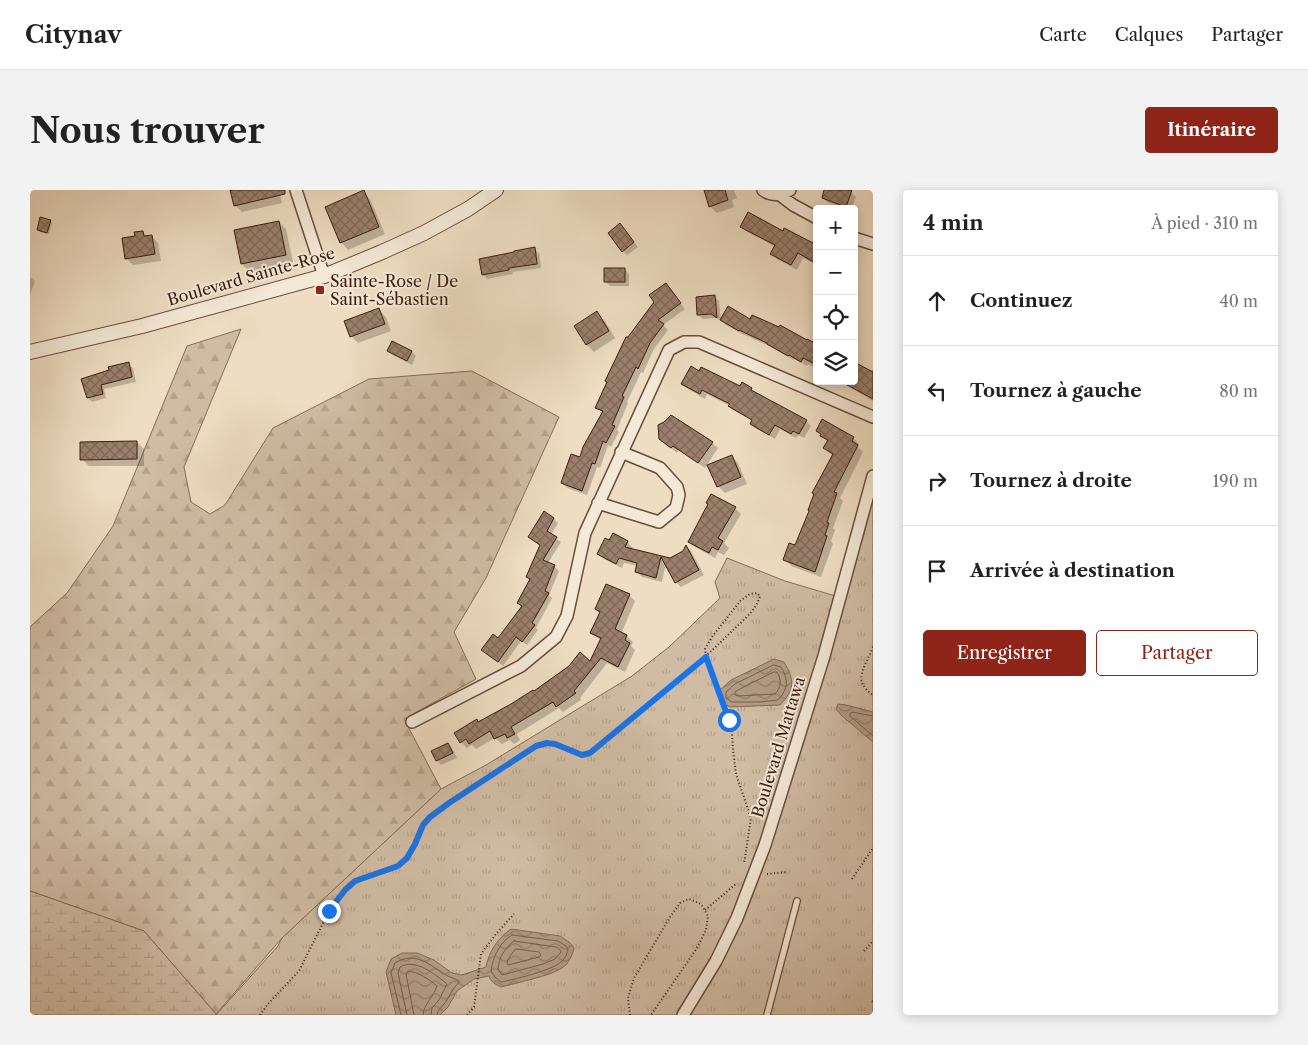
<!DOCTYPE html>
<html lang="fr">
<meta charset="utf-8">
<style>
:root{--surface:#fff;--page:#f2f2f2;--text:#222;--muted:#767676;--line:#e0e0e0;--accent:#8f2418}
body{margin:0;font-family:"Libre Caslon Text",serif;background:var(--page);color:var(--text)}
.controls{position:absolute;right:15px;top:15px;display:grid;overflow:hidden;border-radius:5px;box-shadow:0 2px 12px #0003}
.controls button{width:45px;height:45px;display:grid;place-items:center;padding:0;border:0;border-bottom:1px solid var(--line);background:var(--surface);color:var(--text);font:25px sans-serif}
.stop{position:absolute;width:15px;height:15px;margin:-11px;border:4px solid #1a73e8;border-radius:50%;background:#fff}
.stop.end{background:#1a73e8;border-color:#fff;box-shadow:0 1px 5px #0008}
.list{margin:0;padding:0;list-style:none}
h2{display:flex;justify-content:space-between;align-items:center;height:65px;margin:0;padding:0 20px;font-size:21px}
h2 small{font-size:16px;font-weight:400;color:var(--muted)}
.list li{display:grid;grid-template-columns:32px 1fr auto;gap:15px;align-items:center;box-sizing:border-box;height:90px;padding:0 20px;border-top:1px solid var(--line)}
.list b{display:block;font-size:19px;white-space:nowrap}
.list em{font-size:16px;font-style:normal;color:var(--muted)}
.actions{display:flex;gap:10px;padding:15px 20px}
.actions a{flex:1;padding:11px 0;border:1px solid var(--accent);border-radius:5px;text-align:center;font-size:18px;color:var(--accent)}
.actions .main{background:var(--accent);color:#fff}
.icon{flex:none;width:28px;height:28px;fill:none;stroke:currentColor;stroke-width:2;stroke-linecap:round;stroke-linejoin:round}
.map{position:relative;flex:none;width:843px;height:825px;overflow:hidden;border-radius:5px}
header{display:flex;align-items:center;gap:30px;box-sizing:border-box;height:70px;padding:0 25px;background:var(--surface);border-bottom:1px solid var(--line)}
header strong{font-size:24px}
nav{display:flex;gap:28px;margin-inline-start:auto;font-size:18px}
.intro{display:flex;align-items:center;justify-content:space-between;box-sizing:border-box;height:120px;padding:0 30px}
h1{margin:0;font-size:35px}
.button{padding:12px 22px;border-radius:5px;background:var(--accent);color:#fff;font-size:18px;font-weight:700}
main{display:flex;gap:30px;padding:0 30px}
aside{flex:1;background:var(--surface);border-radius:5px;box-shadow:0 2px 12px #0003}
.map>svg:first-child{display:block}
.grass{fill:url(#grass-tufts);stroke:#876c5a}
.forest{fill:url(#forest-firs);stroke:#876c5a}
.wetland{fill:url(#wetland-marsh);stroke:#876c5a}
.water{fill:url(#water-waves);stroke:#846856}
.shadow{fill:#0003}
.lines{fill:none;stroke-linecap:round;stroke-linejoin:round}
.shore{stroke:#785c4a;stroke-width:1}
.building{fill:url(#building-cross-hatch);stroke:#3e1c0f}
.service-casing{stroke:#6a4c3c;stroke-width:8}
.minor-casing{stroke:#6a4c3c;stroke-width:14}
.tertiary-casing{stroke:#6a4c3c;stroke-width:16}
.path{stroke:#3e1c0f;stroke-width:2;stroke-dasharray:1 2.5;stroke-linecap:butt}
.service{stroke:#f4e9d7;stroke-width:5.5}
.minor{stroke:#f4e9d7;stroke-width:11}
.tertiary{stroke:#f4e9d7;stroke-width:14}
.route{stroke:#1a73e8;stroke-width:6}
.poi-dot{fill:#8f2418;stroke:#f4e9d7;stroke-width:2}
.labels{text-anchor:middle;stroke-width:4;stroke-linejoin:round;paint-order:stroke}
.street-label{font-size:16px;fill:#3e1c0f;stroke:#f4e9d7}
.poi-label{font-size:16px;fill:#3e1c0f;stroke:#f4e9d7;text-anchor:start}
</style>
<header>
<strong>Citynav</strong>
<nav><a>Carte</a><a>Calques</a><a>Partager</a></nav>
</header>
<div class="intro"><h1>Nous trouver</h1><a class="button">Itinéraire</a></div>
<main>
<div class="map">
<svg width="843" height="825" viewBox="0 0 843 825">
<defs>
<pattern id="grass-tufts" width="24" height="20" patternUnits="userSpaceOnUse" patternTransform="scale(1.25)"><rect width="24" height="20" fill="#d0bca4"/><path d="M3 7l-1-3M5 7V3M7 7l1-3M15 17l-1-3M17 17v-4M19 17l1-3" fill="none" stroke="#b4a18c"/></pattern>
<pattern id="forest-firs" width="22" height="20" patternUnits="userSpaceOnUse" patternTransform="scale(1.25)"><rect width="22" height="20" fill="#d0bca4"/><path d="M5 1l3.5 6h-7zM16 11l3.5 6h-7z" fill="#b4a18c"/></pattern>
<pattern id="wetland-marsh" width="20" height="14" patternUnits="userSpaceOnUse" patternTransform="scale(1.25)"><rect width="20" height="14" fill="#d0bca4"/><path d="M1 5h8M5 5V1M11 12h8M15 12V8" fill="none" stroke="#b4a18c"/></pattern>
<pattern id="water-waves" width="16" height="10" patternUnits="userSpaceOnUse" patternTransform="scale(1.25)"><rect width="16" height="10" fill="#b29b85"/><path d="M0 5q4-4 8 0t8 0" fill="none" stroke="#927e6b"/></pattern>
<pattern id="building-cross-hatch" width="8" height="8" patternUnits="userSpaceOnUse" patternTransform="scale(1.25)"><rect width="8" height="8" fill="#9a806c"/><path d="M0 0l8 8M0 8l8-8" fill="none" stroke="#7f6857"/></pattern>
</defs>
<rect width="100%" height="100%" fill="#eeddc2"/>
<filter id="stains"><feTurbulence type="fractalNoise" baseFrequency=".004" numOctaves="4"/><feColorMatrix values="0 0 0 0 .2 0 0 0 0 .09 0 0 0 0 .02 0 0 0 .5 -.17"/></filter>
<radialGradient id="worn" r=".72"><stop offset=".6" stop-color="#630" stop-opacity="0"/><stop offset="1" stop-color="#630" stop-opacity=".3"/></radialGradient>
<path class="grass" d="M 843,286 L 843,825 L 186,825 L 248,756 L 252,748 L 411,599 L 456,575 L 602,486 L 639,457 L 690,408 L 685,392 L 697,368 L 755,391 L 809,407 Z"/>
<path class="forest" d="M 211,139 L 154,277 L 161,312 L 180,324 L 195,315 L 243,238 L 339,189 L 442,181 L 529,227 L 456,388 L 424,442 L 446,489 L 374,529 L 411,599 L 252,748 L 186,824 L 114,741 L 0,701 L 0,437 L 37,403 L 83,336 L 157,156 Z"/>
<path class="wetland" d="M 0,701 L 114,741 L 186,824 L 186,825 L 0,825 Z"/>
<path class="water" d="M 744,469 L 754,472 C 765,491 765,499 750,515 L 700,517 L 690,511 L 690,500 L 701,490 Z
M 808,514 L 816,515 L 843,522 L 843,552 L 811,525 L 806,519 Z
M 481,739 L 530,746 L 539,752 L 544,758 C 542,766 539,773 532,778 C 520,786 486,793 471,797 C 465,794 461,792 459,786 L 444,789 L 427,801 L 418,817 L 410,825 L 366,825 L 356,782 L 361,769 L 372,763 L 387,763 L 404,770 L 422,783 L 432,785 L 456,777 C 459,761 468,748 481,739 Z"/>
<path class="shadow" d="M 202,0 L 249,0 L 252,13 L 212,22 L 205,15 Z
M 675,0 L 704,0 L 707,8 L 702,10 L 704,17 L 687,23 L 680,16 Z
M 796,0 L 821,0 L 821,2 L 826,7 L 821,19 L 816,19 L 797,12 L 793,8 Z
M 333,2 L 340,9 L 355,44 L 318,60 L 312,53 L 296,17 Z
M 20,31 L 22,33 L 19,44 L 10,42 L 8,40 Z
M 249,32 L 256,39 L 263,72 L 219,81 L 212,74 Z
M 712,36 L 753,42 L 782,53 L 783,51 L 787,53 L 787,75 L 773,68 L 767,80 L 747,69 L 742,64 L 746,57 L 717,42 Z
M 594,39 L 608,57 L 597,65 L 593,61 Z
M 112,42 L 117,47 L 121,46 L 128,53 L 131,71 L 103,75 L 96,68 L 106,47 Z
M 504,59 L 509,63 L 511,78 L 482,82 L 483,84 L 457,89 L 453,84 Z
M 824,71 L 828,74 L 824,81 Z
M 595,79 L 599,84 L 599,96 L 580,96 L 575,91 Z
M 0,87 L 5,91 L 0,105 Z
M 636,94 L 655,119 L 633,135 L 638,140 L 624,159 L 613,183 L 611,182 L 597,212 L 598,213 L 587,240 L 589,242 L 581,257 L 578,255 L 570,278 L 567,277 L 557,305 L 537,298 L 532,293 L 550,269 L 573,223 L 567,218 L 598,148 L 626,112 Z
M 685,107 L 689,111 L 691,131 L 686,128 L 673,129 L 668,125 Z
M 349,120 L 356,127 L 361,141 L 328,153 L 321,146 Z
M 567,123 L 574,130 L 585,148 L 564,162 L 557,155 L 546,136 Z
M 691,130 L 721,131 L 787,156 L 787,179 L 778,174 L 777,176 L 764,169 L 764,170 L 741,157 L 715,145 L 714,145 L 696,135 Z
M 363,152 L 382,162 L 386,166 L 382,175 L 363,165 L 359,161 Z
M 98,174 L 103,178 L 106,192 L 74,199 L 76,208 L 62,212 L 58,208 L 52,190 Z
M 843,178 L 843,211 L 809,191 L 824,191 L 841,182 Z
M 670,183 L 711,197 L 721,199 L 726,205 L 776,231 L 781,236 L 774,248 L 768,245 L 766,248 L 750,239 L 745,249 L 727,239 L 721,234 L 723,231 L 705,221 L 700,216 L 677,204 L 675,209 L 658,199 L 652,194 Z
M 792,246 L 823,248 L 829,254 L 828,257 L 833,262 L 810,308 L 813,311 L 803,338 L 805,340 L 801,351 L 803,354 L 791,387 L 761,376 L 755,369 L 766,357 L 803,266 L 795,258 L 798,253 Z
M 107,252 L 114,259 L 114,276 L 59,276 L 52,269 Z
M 682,253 L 688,258 L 675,278 L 649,260 L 647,263 L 636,254 Z
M 701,266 L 708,273 L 717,294 L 695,303 L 688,296 Z
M 705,318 L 711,324 L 694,353 L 699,358 L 694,365 L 688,362 L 685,368 L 665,357 L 659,351 Z
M 514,323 L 524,329 L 528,333 L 521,345 L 531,352 L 518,373 L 524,376 L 529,381 L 519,405 L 522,408 L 506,438 L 508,440 L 497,455 L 491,451 L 473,476 L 453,460 L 469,449 L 493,417 L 489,413 L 501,390 L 497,387 L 511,356 L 500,347 Z
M 597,352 L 603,358 L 602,359 L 640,369 L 654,362 L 656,357 L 661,361 L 674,385 L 651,397 L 646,392 L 636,373 L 632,392 L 612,387 L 607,382 L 608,376 L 594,373 L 592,378 L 574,369 L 569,363 Z
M 599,405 L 605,411 L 591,444 L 597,446 L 603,452 L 601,456 L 605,460 L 595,482 L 577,473 L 550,508 L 551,510 L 533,522 L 529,518 L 487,544 L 490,550 L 484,554 L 480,550 L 472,554 L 465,548 L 446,559 L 442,555 L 437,558 L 431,552 L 449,533 L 561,473 L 571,451 L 562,443 L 571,424 L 566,419 Z
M 418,554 L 422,558 L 427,568 L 411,575 L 407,570 Z"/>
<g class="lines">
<path class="shore" d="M 744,475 L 751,477 C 759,490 758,499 748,510 L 730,512 L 702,512 L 696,508 L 696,502 L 705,494 Z
M 744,482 L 747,482 C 752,490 751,498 745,504 L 708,506 L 705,505 L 705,502 L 708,500 Z
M 843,526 L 822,522 L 820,524 L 820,526 L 843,546
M 482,745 L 528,751 L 536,756 L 538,759 C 537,765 534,771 528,774 C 518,781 483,790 471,792 L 465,787 L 461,781 C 463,767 469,753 482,745 Z
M 484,751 L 526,757 L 530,760 L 531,762 L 525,769 L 513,774 L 472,785 L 468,779 C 469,767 475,758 484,751 Z
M 486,759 L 509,762 L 511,765 L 509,767 L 478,775 L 477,772 L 480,766 Z
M 371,825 L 361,783 L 365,773 C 386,760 400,776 418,786 C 422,788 426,789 429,791 L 429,793 C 421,799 420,807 414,814 C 410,819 408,819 407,825
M 377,825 L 368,783 L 370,777 C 385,768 405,784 417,794 L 409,810 L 402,818 L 401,825
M 384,825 L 376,784 L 378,781 C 388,782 399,789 407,796 C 404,807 394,813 393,825"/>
</g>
<path class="building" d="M 200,0 L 255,0 L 255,4 L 204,16 Z
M 334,0 L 349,37 L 310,53 L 295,17 Z
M 674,0 L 695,0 L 698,10 L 679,17 Z
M 794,0 L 822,0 L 816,17 L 792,8 Z
M 718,22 L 753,41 L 754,38 L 787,55 L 787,74 L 768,63 L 761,75 L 740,64 L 745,55 L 710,37 Z
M 10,27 L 21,30 L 17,43 L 7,40 Z
M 249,31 L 256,65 L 211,74 L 204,40 Z
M 590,33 L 604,52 L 592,62 L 578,43 Z
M 113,41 L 114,46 L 122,45 L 125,64 L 95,69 L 92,48 L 105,46 L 104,42 Z
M 505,57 L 507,74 L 479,78 L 479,80 L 452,85 L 449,69 L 484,62 L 484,61 Z
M 574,78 L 595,78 L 595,92 L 574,92 Z
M 636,93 L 651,113 L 628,130 L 634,134 L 620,153 L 608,179 L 606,177 L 592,206 L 594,207 L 582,235 L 585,236 L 576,253 L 573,251 L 565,274 L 562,273 L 552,301 L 531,293 L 541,264 L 550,267 L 553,257 L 573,221 L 565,218 L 577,192 L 575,191 L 596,147 L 598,147 L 624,112 L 619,105 Z
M 685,105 L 687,128 L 681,124 L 667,125 L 666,107 Z
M 698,116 L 720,129 L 722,125 L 749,137 L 750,135 L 777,150 L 777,149 L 787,154 L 787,175 L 773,168 L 771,172 L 759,165 L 758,166 L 737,154 L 737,153 L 709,140 L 709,141 L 690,130 Z
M 349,118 L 355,134 L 320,147 L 314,131 Z
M 567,121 L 579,141 L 556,155 L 544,136 Z
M 362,151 L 382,161 L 377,171 L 357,161 Z
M 99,172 L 102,187 L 71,195 L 73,204 L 57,208 L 51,189 L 79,180 L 78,177 Z
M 824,172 L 843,182 L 843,209 L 810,191 L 824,191 Z
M 661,176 L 669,181 L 671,177 L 710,196 L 712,192 L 722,198 L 721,200 L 777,230 L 769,244 L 763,241 L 761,244 L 745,235 L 739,245 L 720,234 L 722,230 L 698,216 L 700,214 L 672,200 L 670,204 L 651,194 Z
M 641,225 L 683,252 L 668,273 L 643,256 L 641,258 L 629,249 L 628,235 L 634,232 Z
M 792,229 L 824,247 L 822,251 L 828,255 L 804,302 L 807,303 L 797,332 L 799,333 L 795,345 L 797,346 L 785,382 L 753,370 L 759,353 L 765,355 L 779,321 L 778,320 L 784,304 L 782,303 L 803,264 L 793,258 L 798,250 L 790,246 L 791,244 L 786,241 Z
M 107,251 L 107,269 L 50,270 L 50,252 Z
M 702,265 L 711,287 L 687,297 L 677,275 Z
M 681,304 L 706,317 L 688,348 L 693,351 L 688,360 L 682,357 L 679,363 L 658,352 L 678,314 L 676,313 Z
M 514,321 L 524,328 L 517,341 L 527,347 L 513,370 L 525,375 L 515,401 L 519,403 L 502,433 L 505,435 L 492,452 L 486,447 L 468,472 L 451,460 L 463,444 L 468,448 L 492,416 L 487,413 L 500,389 L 496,387 L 510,355 L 498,347 Z
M 583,343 L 598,351 L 595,357 L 640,368 L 653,361 L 656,355 L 669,380 L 645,393 L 631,367 L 626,388 L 605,382 L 607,373 L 589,368 L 586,374 L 567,364 L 575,348 L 579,350 Z
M 576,394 L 600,404 L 585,439 L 597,445 L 595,450 L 600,453 L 588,477 L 571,468 L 544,501 L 546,503 L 526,517 L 523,512 L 481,537 L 485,544 L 477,548 L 475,544 L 464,549 L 460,541 L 439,554 L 436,549 L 430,553 L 424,543 L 447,529 L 448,532 L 481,514 L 503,500 L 504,501 L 539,476 L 550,462 L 560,471 L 571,448 L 560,443 L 570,422 L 565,419 Z
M 418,553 L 423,563 L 406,571 L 401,561 Z"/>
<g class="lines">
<defs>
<path id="service" d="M 737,825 L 767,711"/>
<path id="minor" d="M 266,0 L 294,86
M 733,0 C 741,6 751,6 760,0
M 750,5 L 763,15 L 787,28
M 824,48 L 843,54
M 568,313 L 629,332 L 646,318 L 649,305 L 647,297 L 630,278 L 591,262
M 382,532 L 491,476 L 526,447 L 537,426 L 555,343 L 639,160 L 654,152 L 669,152 L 843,227
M 653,825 L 686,771 L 707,728 L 735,655 L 794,466 L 843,286"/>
<path id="tertiary" d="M 0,162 L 112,136 L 294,86 L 352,62 L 394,43 L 438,19 L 466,0"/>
</defs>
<use href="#service" class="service-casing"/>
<use href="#minor" class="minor-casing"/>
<use href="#tertiary" class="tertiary-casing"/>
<path class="path" d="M 843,457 C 836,476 821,491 843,505
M 737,684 L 757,682
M 822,689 L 843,658
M 675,720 L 707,693
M 834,761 L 843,751
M 842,811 L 843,812
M 230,825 L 238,814 L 269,781 L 299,721 L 315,700 L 325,691 L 368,676 L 377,668 L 385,654 L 393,635 L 400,627 L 419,613 L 506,556 L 517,553 L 525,554 L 552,565 L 560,563 C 608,523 658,485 702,441 C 712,431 726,421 730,406 L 727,403 L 720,404 L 711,410 L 682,447 L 675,459 L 676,467 L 699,529 L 702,544 L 703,560 L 706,584 L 721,628 L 714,674
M 437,825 L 444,817 L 451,764 L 466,744 L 484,724
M 600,825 L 598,808 L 604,788 L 640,727 L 650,713 L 659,709 L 671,714 L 678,726 L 676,740 L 667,758 L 621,825"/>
<use href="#service" class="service"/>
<use href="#minor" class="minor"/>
<use href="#tertiary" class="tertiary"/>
</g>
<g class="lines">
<path class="route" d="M 299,721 L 315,700 L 325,691 L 368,676 L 377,668 L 385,654 L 393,635 L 400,627 L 419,613 L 506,556 L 517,553 L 525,554 L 552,565 L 560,563 L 676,467 L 699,530"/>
</g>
<rect class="poi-dot" x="285" y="95" width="10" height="10" rx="2.5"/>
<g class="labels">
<g class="street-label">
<text transform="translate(221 86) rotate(-16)" y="6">Boulevard Sainte-Rose</text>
<text transform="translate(748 557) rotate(-73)" y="6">Boulevard Mattawa</text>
</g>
<g class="poi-label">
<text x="300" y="97">Sainte-Rose / De<tspan x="300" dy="18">Saint-Sébastien</tspan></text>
</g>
</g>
<rect width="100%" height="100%" filter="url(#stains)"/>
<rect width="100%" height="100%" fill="url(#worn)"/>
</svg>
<div class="controls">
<button>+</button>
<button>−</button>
<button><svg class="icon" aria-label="locate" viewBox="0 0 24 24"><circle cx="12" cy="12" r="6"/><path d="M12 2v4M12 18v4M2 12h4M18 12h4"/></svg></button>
<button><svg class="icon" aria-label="layers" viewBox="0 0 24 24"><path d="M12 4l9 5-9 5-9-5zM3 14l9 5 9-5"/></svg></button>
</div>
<div class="stop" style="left:699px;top:530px"></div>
<div class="stop end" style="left:299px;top:721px"></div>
</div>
<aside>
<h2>4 min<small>À pied · 310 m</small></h2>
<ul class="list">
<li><svg class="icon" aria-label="ahead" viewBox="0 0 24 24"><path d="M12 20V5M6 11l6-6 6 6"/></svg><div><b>Continuez</b></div><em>40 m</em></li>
<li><svg class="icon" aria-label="left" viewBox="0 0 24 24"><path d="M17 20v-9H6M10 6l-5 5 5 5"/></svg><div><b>Tournez à gauche</b></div><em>80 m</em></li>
<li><svg class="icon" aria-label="right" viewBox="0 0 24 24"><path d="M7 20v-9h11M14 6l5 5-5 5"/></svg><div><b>Tournez à droite</b></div><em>190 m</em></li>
<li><svg class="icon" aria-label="arrive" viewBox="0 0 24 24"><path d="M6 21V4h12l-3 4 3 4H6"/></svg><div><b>Arrivée à destination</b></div></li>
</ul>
<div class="actions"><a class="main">Enregistrer</a><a>Partager</a></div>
</aside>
</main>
